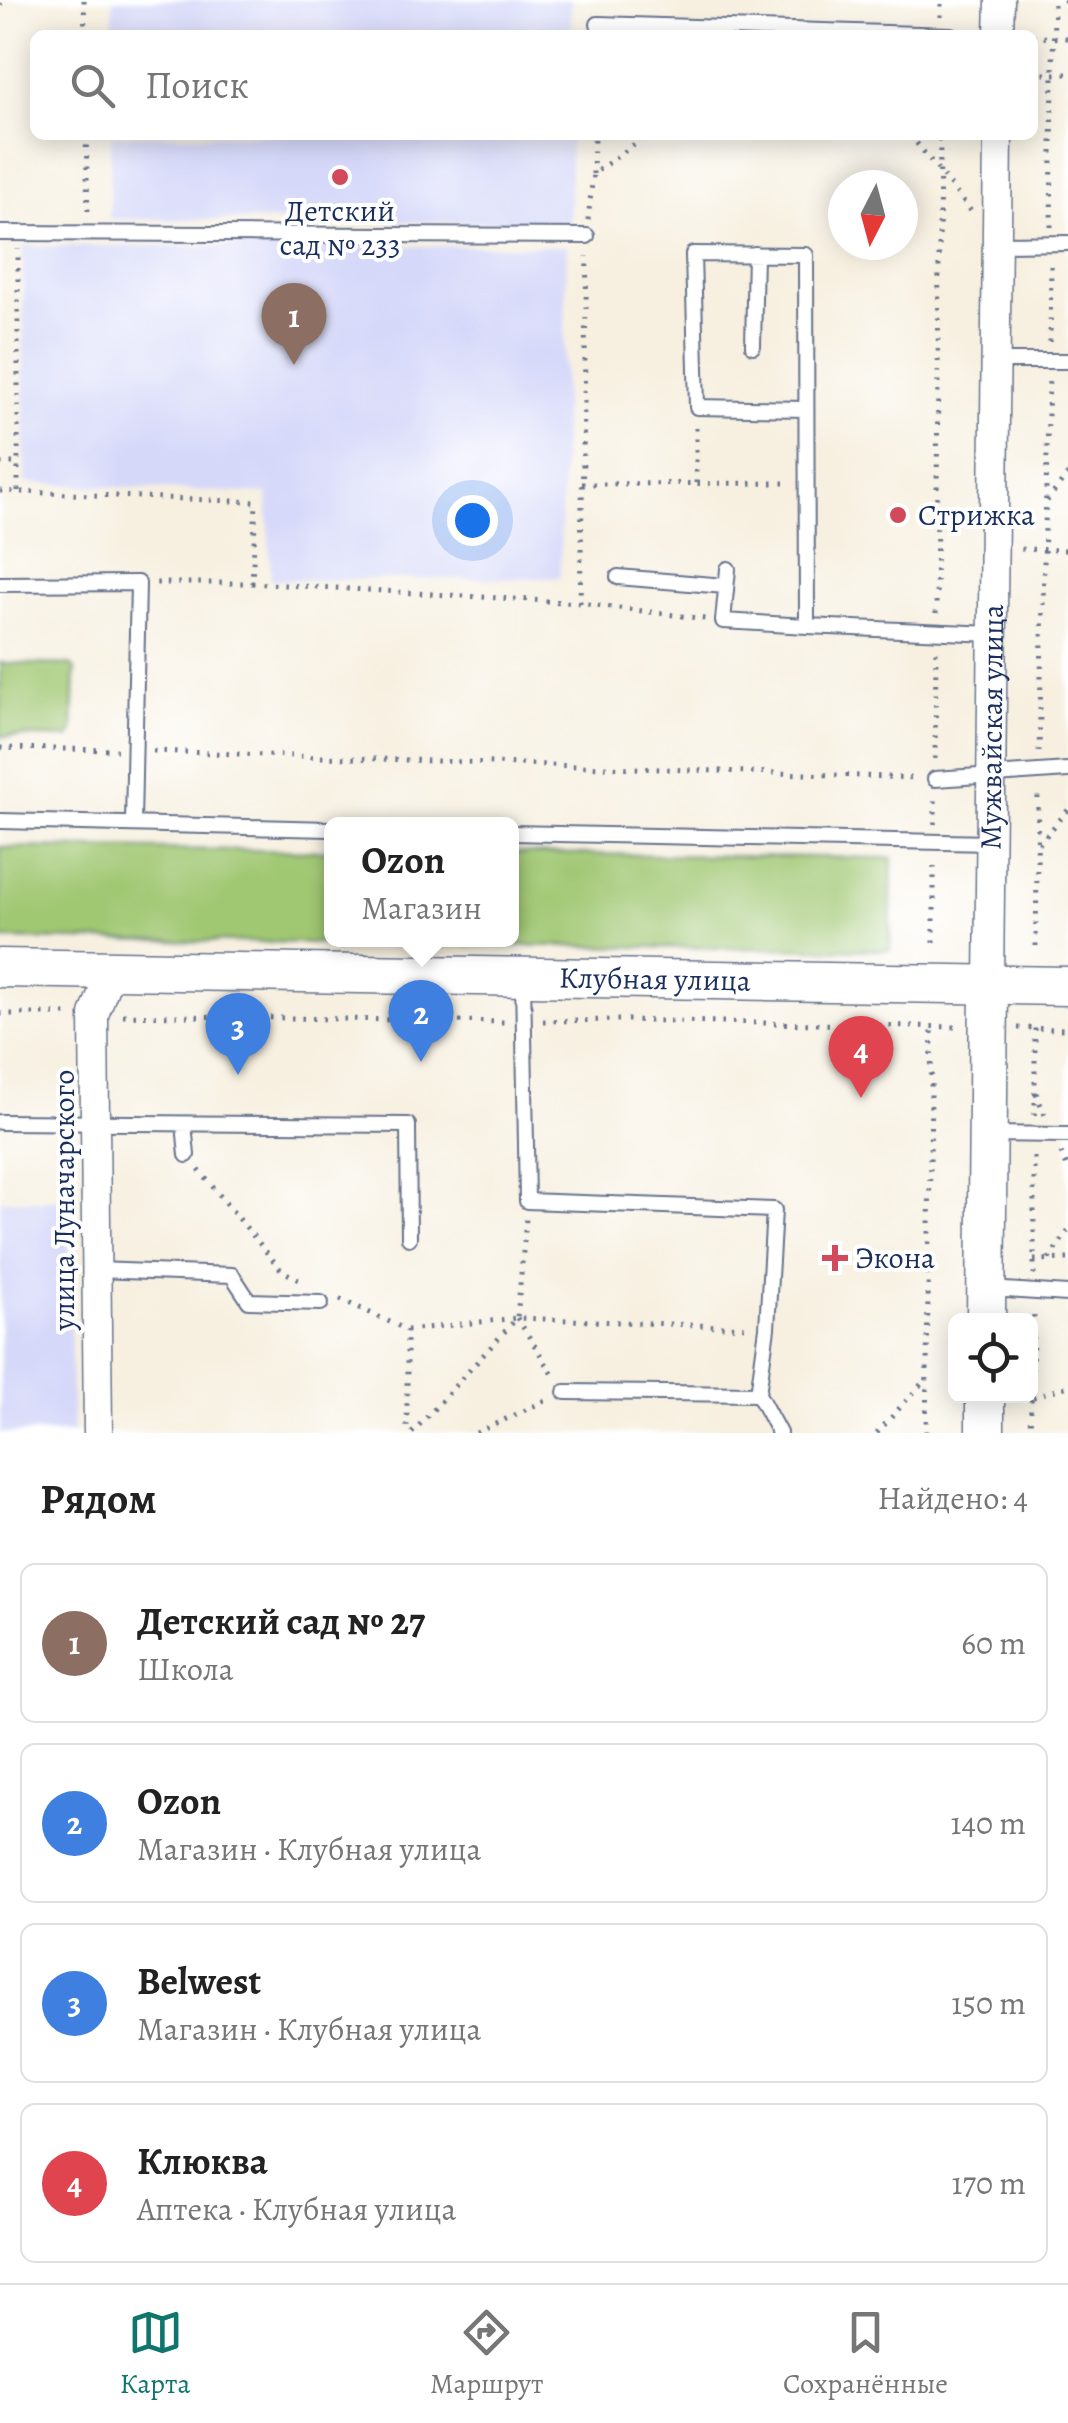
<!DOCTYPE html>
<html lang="ru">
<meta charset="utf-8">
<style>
:root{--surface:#fff;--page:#f2f2f2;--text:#222;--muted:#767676;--line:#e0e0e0;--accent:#0f766e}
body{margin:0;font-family:Alegreya,serif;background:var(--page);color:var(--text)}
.controls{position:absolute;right:30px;bottom:30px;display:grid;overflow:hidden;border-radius:15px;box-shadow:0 5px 25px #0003}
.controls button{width:90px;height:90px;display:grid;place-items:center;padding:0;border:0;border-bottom:2px solid var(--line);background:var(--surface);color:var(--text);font:50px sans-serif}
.compass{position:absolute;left:828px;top:170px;width:90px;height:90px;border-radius:50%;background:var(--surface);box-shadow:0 5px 25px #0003;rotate:186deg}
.you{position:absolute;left:472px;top:520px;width:35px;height:35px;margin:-25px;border:8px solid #fff;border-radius:50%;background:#1a73e8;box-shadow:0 0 0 15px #1a73e833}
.badge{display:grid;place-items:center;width:65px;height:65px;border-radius:50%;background:var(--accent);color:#fff;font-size:32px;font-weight:700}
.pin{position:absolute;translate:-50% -82px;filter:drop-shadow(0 2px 5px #0008)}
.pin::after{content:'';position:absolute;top:52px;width:35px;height:30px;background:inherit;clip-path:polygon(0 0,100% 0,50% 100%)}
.popup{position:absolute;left:324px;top:817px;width:195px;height:130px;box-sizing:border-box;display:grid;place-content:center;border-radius:15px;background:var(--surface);filter:drop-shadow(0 2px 8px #0005);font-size:32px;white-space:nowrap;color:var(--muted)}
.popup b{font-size:38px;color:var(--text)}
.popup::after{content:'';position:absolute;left:50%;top:100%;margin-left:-20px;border:20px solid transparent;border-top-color:var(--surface)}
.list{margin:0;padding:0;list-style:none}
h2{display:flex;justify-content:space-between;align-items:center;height:130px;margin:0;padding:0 40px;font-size:42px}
h2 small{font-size:32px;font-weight:400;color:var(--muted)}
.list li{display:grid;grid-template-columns:65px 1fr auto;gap:30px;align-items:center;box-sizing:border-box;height:160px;margin:0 20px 20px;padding:0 20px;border:2px solid var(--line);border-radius:15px}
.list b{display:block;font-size:38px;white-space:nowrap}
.list p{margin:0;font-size:32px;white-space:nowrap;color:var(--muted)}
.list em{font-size:32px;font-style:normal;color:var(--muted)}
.icon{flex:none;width:55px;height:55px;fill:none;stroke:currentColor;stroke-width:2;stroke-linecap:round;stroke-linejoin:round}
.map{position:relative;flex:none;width:1068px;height:1433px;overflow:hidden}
.search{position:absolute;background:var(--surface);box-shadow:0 5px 25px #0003;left:30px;right:30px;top:30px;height:110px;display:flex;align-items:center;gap:25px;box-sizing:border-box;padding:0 35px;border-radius:15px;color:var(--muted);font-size:38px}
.sheet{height:850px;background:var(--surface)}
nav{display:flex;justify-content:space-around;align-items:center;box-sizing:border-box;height:140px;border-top:2px solid var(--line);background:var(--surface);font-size:28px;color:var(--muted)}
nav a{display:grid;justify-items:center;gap:5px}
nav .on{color:var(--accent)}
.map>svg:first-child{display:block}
.built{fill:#d5d8f9}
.green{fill:#a0c772;stroke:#5e7b68;stroke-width:2.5}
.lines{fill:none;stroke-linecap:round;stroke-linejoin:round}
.lane-casing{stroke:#68738c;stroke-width:18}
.street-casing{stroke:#68738c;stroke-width:31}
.secondary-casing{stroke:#68738c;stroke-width:41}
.path{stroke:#68738c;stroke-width:5;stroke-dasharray:2.5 8;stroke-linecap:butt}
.lane{stroke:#fff;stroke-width:14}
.street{stroke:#fff;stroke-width:28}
.secondary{stroke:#fff;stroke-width:38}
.poi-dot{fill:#d1495b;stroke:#fff;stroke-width:4}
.labels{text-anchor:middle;stroke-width:8;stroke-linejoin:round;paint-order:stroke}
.poi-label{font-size:30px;fill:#1b2f5e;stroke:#fff;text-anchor:start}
.street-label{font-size:30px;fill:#1b2f5e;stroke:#fff}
</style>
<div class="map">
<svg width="1068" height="1433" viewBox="0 0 1068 1433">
<rect width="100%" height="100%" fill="#fff"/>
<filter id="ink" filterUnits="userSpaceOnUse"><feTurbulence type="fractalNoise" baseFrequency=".01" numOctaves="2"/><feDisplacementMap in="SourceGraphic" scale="20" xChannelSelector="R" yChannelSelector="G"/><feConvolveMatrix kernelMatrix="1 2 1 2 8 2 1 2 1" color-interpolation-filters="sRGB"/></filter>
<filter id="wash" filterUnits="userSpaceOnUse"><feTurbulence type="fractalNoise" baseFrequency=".0048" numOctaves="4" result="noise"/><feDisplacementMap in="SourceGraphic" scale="40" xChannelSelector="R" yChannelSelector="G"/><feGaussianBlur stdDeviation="2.25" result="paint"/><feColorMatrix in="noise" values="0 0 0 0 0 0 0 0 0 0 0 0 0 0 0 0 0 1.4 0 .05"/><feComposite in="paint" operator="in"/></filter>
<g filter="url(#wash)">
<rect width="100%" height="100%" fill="#f7f0e0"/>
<path class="built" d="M 113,0 L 571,0 L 571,35 L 112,35 Z
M 111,135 L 570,135 L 570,223 L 109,219 Z
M 23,246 L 567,246 L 560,578 L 271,580 L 267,494 L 25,483 Z
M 0,1200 L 67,1200 L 73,1433 L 0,1433 Z"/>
<path class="green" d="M 0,663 L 70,665 L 75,669 L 73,731 L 69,738 L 0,736 Z
M 0,847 L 331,851 L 331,940 L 511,940 L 511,853 L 892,858 L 890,950 L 0,939 Z"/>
</g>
<g filter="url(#ink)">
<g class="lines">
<defs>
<path id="lane" d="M 598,24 L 951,35
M 0,233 L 587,236
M 997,244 L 1068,243
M 753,346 L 755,254
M 997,361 L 1068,361
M 805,409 L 697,407 L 693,254 L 806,255 L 807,626 L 993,634
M 728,569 L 723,621 L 807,626
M 618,577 L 725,586
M 0,584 L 138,583 L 133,823
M 935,779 L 1068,770
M 0,821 L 331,829
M 511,833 L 991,843
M 523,978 L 527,1201 L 774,1210 L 767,1328 L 758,1394 L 779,1433
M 0,1122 L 408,1125 L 409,1238
M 184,1124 L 187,1155
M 988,1134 L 1068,1135
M 96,1270 L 232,1275 L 249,1301 L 321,1303
M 989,1289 L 1068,1294
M 565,1392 L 758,1394"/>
<g id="street">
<path d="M 999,35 L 1000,0"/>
<path id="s1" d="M 989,985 L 998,135"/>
<path d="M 98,1433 L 94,1015 L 111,970"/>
</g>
<g id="secondary">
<path id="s2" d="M 0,968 L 1068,986"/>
<path d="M 986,1320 L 989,985"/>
<path d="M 985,1433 L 985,1396"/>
</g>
</defs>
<use href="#lane" class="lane-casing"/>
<use href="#street" class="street-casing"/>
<use href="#secondary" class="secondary-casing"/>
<path class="path" d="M 84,0 L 85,35
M 1064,0 L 1068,4
M 0,5 L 2,0
M 941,17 L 941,0
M 1033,37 L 1068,38
M 1033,74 L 1068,74
M 86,135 L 88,216
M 910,135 L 971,211
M 593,174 L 594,135
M 588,220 L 593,174 L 647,135
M 1051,227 L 1054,0
M 1050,342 L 1051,263
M 0,463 L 18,463
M 696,483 L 696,426
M 582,484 L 789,483
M 0,491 L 256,502 L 252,583 L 156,583
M 18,491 L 18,249
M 1047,501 L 1068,474
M 1021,549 L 1068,550
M 252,583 L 580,603 L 705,619
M 580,603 L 587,256
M 936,614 L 940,135
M 0,748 L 117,750
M 153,751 L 917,778
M 1039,752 L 1049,378
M 935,759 L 936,650
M 935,824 L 935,795
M 1039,844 L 1068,810
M 934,942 L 934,860
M 1036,946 L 1038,793
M 0,1014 L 67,1014
M 123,1015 L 507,1022
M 543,1021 L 625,1020 L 957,1027
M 1018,1028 L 1068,1029
M 1036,1093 L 1045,1115
M 1035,1115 L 1035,1028
M 1061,1153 L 1068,1169
M 199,1170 L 282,1271 L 303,1281
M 1049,1259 L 1068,1231
M 1034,1260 L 1068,1259
M 1034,1275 L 1034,1151
M 340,1299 L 407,1330 L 407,1433
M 517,1318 L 556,1379
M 407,1330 L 517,1318 L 748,1327
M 1033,1397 L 1068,1386
M 412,1433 L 517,1318 L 526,1219
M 476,1433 L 551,1398
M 877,1433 L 925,1380
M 926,1433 L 932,1026
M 1030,1433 L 1034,1311"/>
<use href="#lane" class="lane"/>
<use href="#street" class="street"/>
<use href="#secondary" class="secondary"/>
</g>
</g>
<g class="poi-dot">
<circle cx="340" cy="177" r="10"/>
<circle cx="898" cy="515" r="10"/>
<path d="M830 1243h10v10h10v10h-10v10h-10v-10h-10v-10h10z"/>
</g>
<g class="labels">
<g class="poi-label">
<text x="340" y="221" text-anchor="middle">Детский<tspan x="340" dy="34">сад № 233</tspan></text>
<text x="918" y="525">Стрижка</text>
<text x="855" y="1268">Экона</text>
</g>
<g class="street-label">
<text dy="10" stroke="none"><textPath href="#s1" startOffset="258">Мужвайская улица</textPath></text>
<text dy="10" stroke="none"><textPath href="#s2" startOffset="655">Клубная улица</textPath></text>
<text transform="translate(64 1200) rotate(-90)" y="10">улица Луначарского</text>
</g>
</g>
</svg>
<div class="controls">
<button><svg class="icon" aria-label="locate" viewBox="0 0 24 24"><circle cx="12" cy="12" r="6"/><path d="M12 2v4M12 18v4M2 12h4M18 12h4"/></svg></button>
</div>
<svg class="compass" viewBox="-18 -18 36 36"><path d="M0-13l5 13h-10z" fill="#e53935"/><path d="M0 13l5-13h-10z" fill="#767676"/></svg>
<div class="you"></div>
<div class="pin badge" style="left:294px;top:365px;background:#8d6e63">1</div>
<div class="pin badge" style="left:421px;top:1062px;background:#3f7fe0">2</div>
<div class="popup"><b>Ozon</b>Магазин</div>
<div class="pin badge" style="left:238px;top:1075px;background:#3f7fe0">3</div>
<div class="pin badge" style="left:861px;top:1098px;background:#e0444e">4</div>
<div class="search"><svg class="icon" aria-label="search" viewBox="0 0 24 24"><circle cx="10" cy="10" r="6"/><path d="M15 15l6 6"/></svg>Поиск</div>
</div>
<section class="sheet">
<h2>Рядом<small>Найдено: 4</small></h2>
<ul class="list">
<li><span class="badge" style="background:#8d6e63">1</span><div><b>Детский сад № 27</b><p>Школа</p></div><em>60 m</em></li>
<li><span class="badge" style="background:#3f7fe0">2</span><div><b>Ozon</b><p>Магазин · Клубная улица</p></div><em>140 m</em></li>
<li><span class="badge" style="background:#3f7fe0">3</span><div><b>Belwest</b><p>Магазин · Клубная улица</p></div><em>150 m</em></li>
<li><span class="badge" style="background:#e0444e">4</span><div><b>Клюква</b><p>Аптека · Клубная улица</p></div><em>170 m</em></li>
</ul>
</section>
<nav>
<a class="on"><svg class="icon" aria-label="map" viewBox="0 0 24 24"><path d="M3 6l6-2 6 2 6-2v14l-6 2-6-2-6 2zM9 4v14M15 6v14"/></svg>Карта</a>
<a><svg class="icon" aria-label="directions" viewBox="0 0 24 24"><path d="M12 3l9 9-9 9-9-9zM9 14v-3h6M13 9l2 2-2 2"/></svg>Маршрут</a>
<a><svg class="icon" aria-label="saved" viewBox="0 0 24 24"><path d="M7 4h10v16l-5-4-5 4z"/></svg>Сохранённые</a>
</nav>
